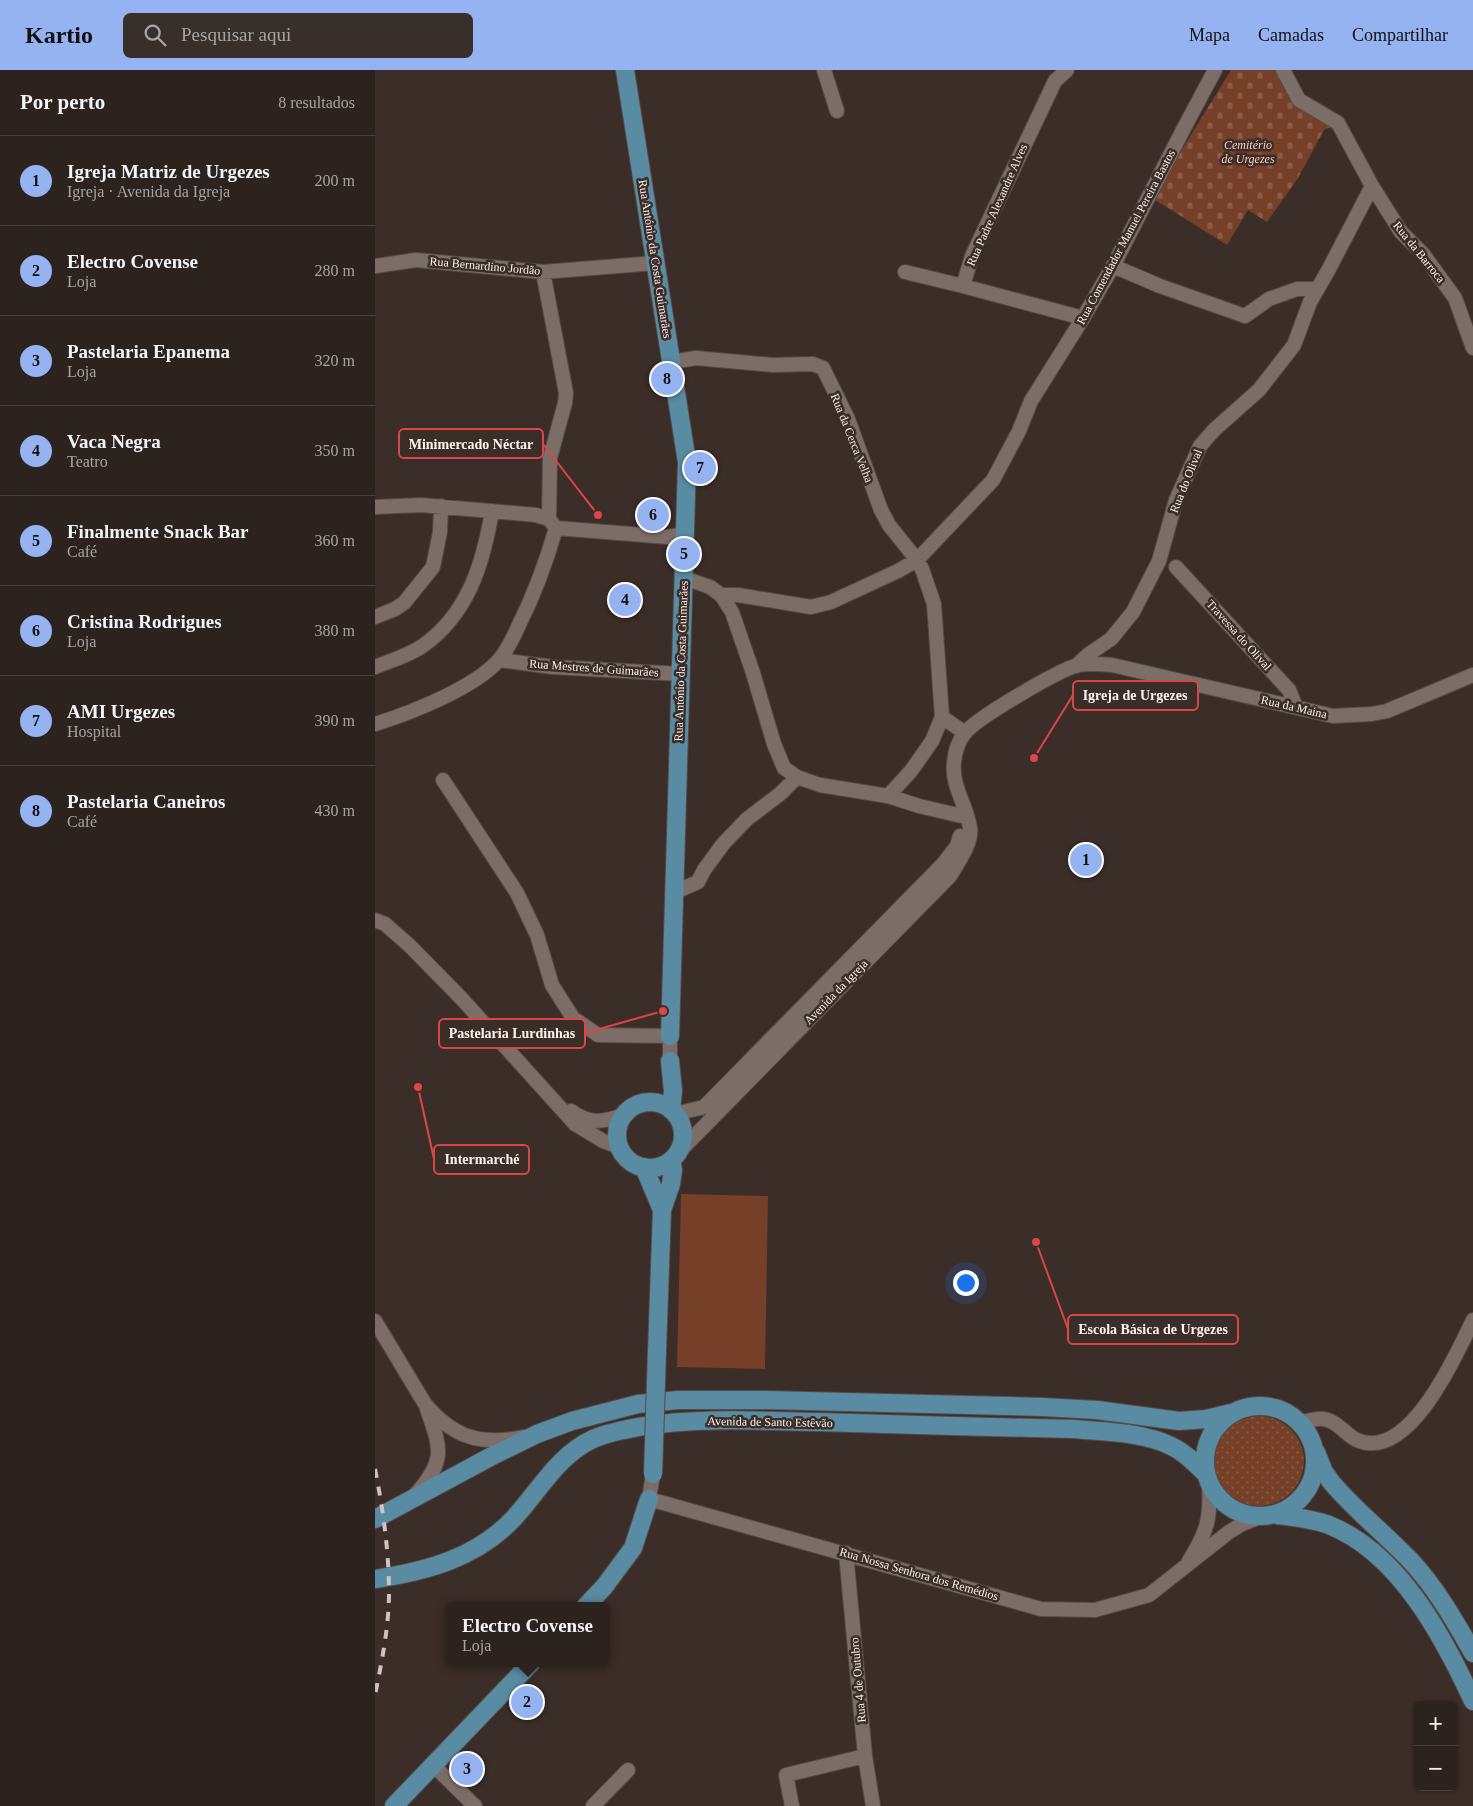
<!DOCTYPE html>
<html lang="pt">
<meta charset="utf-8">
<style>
:root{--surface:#2c221e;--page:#382f2b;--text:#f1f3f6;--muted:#a6a4a4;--line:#483f3c;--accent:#95b2f1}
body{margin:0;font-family:Georgia,serif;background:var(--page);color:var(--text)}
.controls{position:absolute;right:15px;bottom:15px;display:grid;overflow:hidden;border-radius:8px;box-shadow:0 1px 4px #0004}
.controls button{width:45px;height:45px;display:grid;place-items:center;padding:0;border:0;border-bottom:1px solid var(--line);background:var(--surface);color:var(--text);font:25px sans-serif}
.you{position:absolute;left:590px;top:1212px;width:18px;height:18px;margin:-12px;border:4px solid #fff;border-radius:50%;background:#1a73e8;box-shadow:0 0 0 8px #1a73e833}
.badge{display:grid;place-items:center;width:32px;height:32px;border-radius:50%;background:var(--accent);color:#111;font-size:16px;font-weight:700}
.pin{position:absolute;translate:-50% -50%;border:2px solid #fff;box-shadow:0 1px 5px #0006}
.popup{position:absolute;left:70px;top:1532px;width:165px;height:65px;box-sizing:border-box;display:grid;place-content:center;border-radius:8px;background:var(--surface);filter:drop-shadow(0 1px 4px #0005);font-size:16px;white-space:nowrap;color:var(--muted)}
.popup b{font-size:19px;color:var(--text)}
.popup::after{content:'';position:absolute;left:50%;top:100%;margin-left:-10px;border:10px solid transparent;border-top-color:var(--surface)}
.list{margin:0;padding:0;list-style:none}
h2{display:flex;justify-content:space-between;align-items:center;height:65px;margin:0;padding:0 20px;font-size:21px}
h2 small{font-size:16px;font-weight:400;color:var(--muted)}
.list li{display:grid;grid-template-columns:32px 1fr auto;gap:15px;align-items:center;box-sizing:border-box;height:90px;padding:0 20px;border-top:1px solid var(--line)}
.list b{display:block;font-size:19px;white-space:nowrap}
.list p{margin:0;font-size:16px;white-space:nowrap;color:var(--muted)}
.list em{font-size:16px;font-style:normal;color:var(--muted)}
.icon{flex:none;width:28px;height:28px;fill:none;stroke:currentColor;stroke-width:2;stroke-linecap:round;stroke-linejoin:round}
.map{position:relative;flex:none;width:1098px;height:1736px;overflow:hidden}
header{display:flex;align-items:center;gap:30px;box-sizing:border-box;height:70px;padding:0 25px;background:var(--accent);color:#111}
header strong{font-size:24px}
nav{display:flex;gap:28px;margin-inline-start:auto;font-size:18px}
.search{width:350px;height:45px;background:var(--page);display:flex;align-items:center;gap:12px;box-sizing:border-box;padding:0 18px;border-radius:8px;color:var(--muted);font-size:19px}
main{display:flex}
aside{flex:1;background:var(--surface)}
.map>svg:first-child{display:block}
.grass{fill:url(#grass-dots)}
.cemetery{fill:url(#cemetery-stones)}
.garden{fill:#753f28}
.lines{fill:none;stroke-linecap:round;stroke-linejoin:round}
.minor-casing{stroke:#564a46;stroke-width:16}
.major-casing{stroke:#564a46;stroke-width:20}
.minor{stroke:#7d6d67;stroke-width:14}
.major{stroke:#598ba2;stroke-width:18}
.rail{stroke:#cec3bf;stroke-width:4;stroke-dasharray:9 9;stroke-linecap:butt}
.major-bridge-casing{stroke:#564a46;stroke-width:20;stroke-linecap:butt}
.major-bridge{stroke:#598ba2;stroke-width:18}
.labels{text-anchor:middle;stroke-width:5;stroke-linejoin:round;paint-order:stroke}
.park-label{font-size:12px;font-style:italic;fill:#fccdba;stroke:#3b2d28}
.street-label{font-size:12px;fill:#fcf2ef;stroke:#3b2d28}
.leader{fill:none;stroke:#dc4646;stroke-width:2}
.callout-dot{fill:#dc4646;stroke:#3b2d28;stroke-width:2}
.callout{fill:#3b2d28;stroke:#dc4646;stroke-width:2}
.callout-label{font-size:14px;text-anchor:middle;font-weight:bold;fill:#fcf2ef}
</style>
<header>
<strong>Kartio</strong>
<div class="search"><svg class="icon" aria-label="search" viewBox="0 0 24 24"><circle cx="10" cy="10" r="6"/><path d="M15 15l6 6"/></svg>Pesquisar aqui</div>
<nav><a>Mapa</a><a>Camadas</a><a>Compartilhar</a></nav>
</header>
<main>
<aside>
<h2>Por perto<small>8 resultados</small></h2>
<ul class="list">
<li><span class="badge">1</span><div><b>Igreja Matriz de Urgezes</b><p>Igreja · Avenida da Igreja</p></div><em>200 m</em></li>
<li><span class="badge">2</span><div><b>Electro Covense</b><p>Loja</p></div><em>280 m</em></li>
<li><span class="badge">3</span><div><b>Pastelaria Epanema</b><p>Loja</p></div><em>320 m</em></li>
<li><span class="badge">4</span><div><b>Vaca Negra</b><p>Teatro</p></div><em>350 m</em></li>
<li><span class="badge">5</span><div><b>Finalmente Snack Bar</b><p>Café</p></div><em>360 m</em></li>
<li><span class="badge">6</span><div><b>Cristina Rodrigues</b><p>Loja</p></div><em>380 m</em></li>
<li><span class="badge">7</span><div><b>AMI Urgezes</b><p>Hospital</p></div><em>390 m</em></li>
<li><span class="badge">8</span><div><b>Pastelaria Caneiros</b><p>Café</p></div><em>430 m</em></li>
</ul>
</aside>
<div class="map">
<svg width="1098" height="1736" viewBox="0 0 1098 1736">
<defs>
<pattern id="grass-dots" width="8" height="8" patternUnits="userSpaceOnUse" patternTransform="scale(1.25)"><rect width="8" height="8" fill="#753f28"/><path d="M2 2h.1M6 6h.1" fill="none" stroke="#8a5b48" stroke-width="1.8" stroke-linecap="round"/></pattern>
<pattern id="cemetery-stones" width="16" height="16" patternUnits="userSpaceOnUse" patternTransform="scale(1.25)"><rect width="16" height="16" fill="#753f28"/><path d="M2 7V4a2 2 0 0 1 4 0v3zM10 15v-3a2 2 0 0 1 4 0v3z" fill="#8a5b48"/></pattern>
</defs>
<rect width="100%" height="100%" fill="#3b2d28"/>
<path class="grass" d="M839 1391a45 45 0 1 1 90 0a45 45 0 1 1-90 0Z"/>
<path class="cemetery" d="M 856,0 L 905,0 L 957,56 L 949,60 L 923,108 L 892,152 L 873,140 L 852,175 L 777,128 Z"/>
<path class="garden" d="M 306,1124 L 393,1126 L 390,1299 L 302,1297 Z"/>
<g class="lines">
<defs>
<path id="minor" d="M 449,0 L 462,41
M 692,0 L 680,11 L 597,186 L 588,216 L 708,248
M 908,0 L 924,30 L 963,53 L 997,116 L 1026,162 L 1048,184 L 1080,228 L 1098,278
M 0,196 L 41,190 L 168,202 L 280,193
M 738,196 L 785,216 L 870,246 L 894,229 L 922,219 L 942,219
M 168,202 L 191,323 L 190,333 L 175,388 L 174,449
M 530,202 L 588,216
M 296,292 L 321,288 L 398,295 L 438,294 L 448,298 L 473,349 L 506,440 L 514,455 L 542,490 L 547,499 L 559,534 L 567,647 L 557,671 L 536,701 L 513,726
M 0,437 L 46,435 L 161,445 L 174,449 L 181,458 L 293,467 L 310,464
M 801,497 L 914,620 L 921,637
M 309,508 L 335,517 L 346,525 L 357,542 L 378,603 L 399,674 L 409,698 L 422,707 L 445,715 L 513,726 L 544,736 L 591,747
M 346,525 L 363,525 L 436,537 L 456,532 L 523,501 L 542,490 L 618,410 L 644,361 L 656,331 L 708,248 L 738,196 L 809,58 L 840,0
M 0,547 L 20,539 L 29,533 L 58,497 L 65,462 L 66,436
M 125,590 L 178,597 L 306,604
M 701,596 L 714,584 L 736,569 L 758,542 L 784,491 L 801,430 L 825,376 L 839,360 L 884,320 L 919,275 L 935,232 L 954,199 L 997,116
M 0,597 C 15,591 32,586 46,577 C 93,545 108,494 117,441
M 567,647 L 590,663
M 0,654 C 36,643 99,618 124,590 C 132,581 138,568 143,557 C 159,525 171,493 181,458
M 68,710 L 142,823 L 162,865 L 177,915 L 198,948 L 223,965 L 295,966 L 295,991
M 298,823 L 323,812 L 329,800 L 348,774 L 372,749 L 405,724 L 422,707
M 0,850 L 10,854 L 35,876 L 87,929 L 200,1054 L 228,1071 L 244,1077
M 196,1041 C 216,1055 227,1052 249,1045
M 300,1044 L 329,1037 L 568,794 L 582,776 L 585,766
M 301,1085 L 575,806 C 582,794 598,772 595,758 C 592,735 576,716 579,692 C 580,682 583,672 589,664 C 601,648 684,600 703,595 C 714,593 726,594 737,595 L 958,646 L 997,644 L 1012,641 L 1098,605
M 0,1251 L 50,1334 C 78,1367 105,1376 148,1367
M 925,1353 C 943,1348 952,1345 967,1359 C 972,1363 977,1368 982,1370 C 1034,1393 1081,1285 1098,1250
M 278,1404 L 274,1429 L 666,1539 L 720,1540 L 774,1525 L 854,1462 L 867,1454 L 888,1446
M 41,1424 C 71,1390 66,1379 52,1339
M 471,1483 L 490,1686 L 498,1736
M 814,1491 C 832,1462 836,1449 834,1414
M 58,1695 L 100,1736
M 218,1736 L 253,1700
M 417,1736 L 411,1705 L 490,1686"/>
<path id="major" d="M 250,0 L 312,392 L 295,966
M 295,991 L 298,1021 L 296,1040
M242 1065a33 33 0 1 1 66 0a33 33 0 1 1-66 0Z
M 269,1097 L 287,1140
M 282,1281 L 287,1140 L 296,1114 L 298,1100 L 296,1090
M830 1391a55 55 0 1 1 110 0a55 55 0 1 1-110 0Z
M 941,1382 L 949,1402 L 957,1413 C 981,1441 1010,1464 1036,1491 C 1061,1518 1080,1551 1098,1583
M 902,1445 C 919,1447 938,1449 954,1455 C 1024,1483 1068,1566 1098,1631
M 0,1449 L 117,1386 L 162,1364 L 197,1351 L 263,1334 L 303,1330 L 392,1330 L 668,1337 L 722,1340 L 804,1351 L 831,1349 L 856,1343
M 0,1509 C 52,1501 102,1488 139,1448 C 164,1421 183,1385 218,1369 C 234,1362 252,1359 269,1356 C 327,1347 385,1351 443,1352 C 528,1355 614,1357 699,1359 C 729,1362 769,1362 796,1376 C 809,1382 820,1393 830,1403
M 211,1536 L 229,1517 L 258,1478 L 274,1429
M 19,1736 L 156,1593"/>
</defs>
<use href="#minor" class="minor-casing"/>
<use href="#major" class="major-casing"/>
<use href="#minor" class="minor"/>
<use href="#major" class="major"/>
<path class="rail" d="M 0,1399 C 8,1439 14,1481 14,1522 C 14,1556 7,1591 0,1625"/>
<defs>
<path id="major-bridge" d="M 278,1404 L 282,1281"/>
</defs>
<use href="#major-bridge" class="major-bridge-casing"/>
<use href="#major-bridge" class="major-bridge"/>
</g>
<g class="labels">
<g class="park-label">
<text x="873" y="79">Cemitério<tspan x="873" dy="14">de Urgezes</tspan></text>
</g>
<g class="street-label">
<text transform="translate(622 135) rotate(-66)" y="4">Rua Padre Alexandre Alves</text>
<text transform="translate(751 167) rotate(-62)" y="4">Rua Comendador Manuel Pereira Bastos</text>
<text transform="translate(1044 182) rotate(51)" y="4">Rua da Barroca</text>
<text transform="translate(280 189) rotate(81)" y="4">Rua António da Costa Guimarães</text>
<text transform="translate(110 196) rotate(5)" y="4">Rua Bernardino Jordão</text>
<text transform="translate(477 368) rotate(68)" y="4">Rua da Cerca Velha</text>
<text transform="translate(811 411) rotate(-68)" y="4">Rua do Olival</text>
<text transform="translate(864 565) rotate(48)" y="4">Travessa do Olival</text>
<text transform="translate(306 591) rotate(-88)" y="4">Rua António da Costa Guimarães</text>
<text transform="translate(219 598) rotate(4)" y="4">Rua Mestres de Guimarães</text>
<text transform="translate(919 637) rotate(13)" y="4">Rua da Maina</text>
<text transform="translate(461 922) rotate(-46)" y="4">Avenida da Igreja</text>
<text transform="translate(395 1352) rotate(1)" y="4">Avenida de Santo Estêvão</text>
<text transform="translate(544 1504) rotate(16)" y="4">Rua Nossa Senhora dos Remédios</text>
<text transform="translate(483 1610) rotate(-95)" y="4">Rua 4 de Outubro</text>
</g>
</g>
<path class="leader" d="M223 445L168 374M659 688L698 625M288 941L210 963M43 1017L59 1089M661 1172L693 1259"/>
<g class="callout-dot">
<circle cx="223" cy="445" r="5"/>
<circle cx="659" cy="688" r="5"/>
<circle cx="288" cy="941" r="5"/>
<circle cx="43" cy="1017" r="5"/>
<circle cx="661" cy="1172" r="5"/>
</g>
<g class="callout">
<rect x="24" y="359" width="144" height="29" rx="5"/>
<rect x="698" y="611" width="125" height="29" rx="5"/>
<rect x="64" y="949" width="146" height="29" rx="5"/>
<rect x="59" y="1075" width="95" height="29" rx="5"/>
<rect x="693" y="1245" width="170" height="29" rx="5"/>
</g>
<g class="callout-label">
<text x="96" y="379">Minimercado Néctar</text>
<text x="760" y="630">Igreja de Urgezes</text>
<text x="137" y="968">Pastelaria Lurdinhas</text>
<text x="107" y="1094">Intermarché</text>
<text x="778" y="1264">Escola Básica de Urgezes</text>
</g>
</svg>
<div class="controls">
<button>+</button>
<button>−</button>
</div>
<div class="you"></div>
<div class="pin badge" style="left:711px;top:790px">1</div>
<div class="pin badge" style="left:152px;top:1632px">2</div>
<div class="popup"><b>Electro Covense</b>Loja</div>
<div class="pin badge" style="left:92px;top:1699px">3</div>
<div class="pin badge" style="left:250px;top:530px">4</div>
<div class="pin badge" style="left:309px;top:484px">5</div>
<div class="pin badge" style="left:278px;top:445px">6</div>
<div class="pin badge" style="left:325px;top:398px">7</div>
<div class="pin badge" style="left:292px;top:309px">8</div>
</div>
</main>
